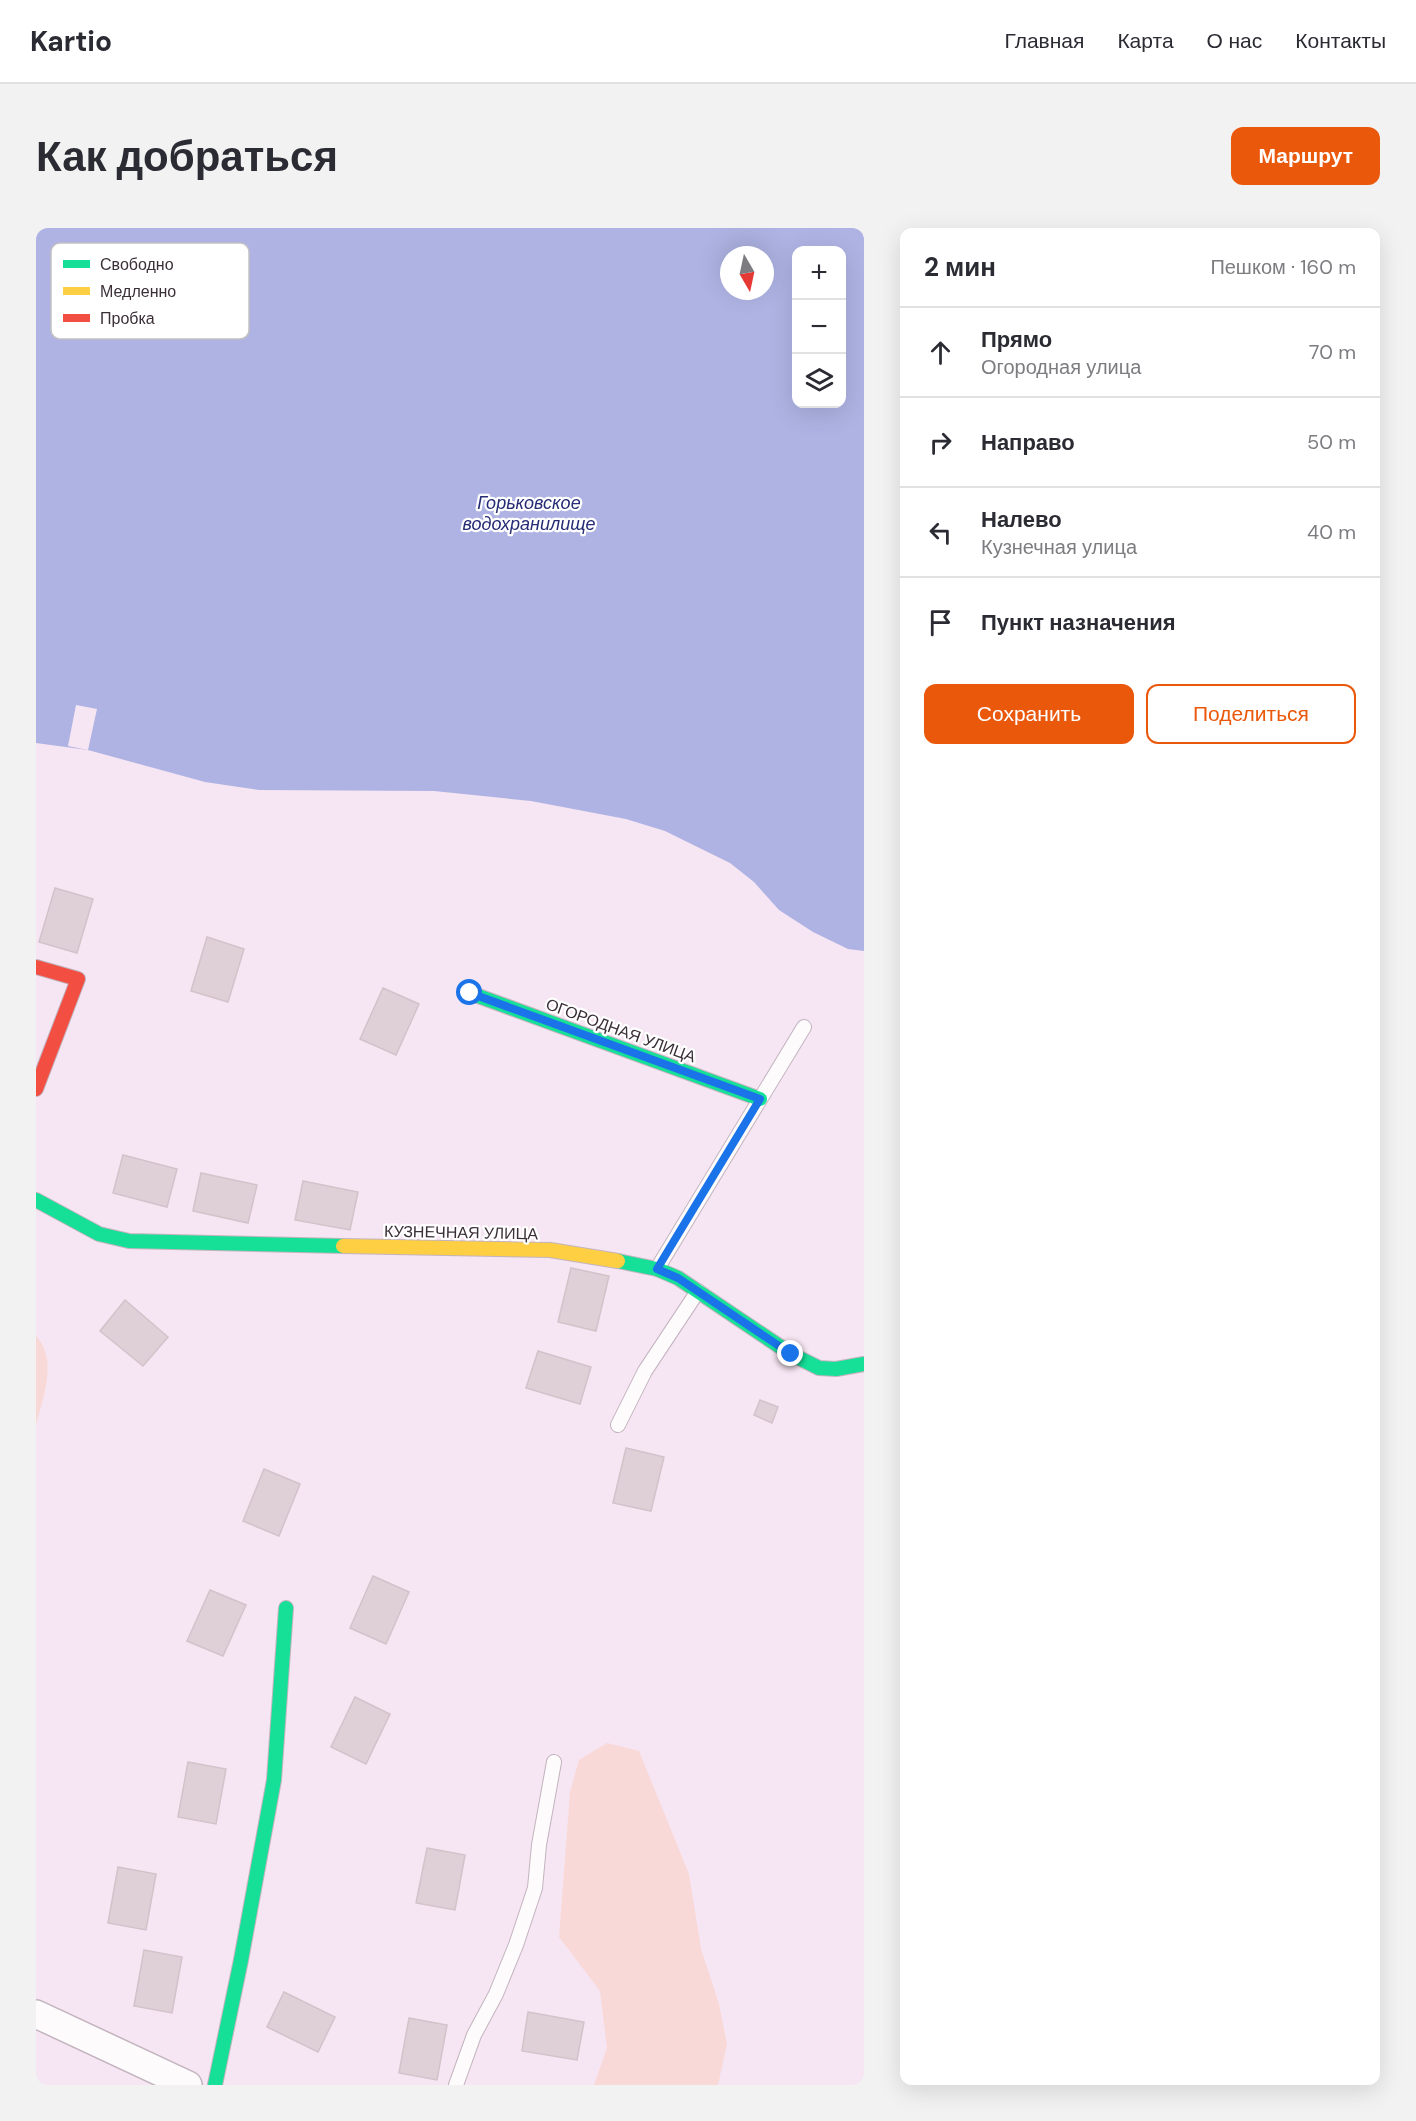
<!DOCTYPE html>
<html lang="ru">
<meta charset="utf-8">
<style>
:root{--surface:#fff;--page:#f2f2f3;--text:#2b2b33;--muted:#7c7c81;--line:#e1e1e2;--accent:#ea580c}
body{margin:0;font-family:"DM Sans",sans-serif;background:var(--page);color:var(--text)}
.controls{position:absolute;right:18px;top:18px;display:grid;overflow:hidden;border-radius:12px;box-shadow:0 6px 24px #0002}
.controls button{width:54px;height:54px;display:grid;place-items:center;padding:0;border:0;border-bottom:2px solid var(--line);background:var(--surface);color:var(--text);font:30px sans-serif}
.compass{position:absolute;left:684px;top:18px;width:54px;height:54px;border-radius:50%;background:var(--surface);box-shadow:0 6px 24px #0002;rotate:171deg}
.stop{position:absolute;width:18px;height:18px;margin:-14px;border:4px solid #1a73e8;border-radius:50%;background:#fff}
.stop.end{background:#1a73e8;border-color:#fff;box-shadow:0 2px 6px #0008}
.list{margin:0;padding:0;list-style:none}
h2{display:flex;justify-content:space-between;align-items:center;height:78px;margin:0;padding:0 24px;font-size:26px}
h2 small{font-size:20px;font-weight:400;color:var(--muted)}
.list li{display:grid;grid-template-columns:39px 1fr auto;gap:18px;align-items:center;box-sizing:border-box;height:90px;padding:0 24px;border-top:2px solid var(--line)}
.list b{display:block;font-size:22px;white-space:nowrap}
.list p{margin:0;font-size:20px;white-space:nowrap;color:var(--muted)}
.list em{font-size:20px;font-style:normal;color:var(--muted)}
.actions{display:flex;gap:12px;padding:18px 24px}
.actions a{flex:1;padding:14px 0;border:2px solid var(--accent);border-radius:12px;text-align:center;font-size:21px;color:var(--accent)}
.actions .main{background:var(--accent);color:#fff}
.icon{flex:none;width:33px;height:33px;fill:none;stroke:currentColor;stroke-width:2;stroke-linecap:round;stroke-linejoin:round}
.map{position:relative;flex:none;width:828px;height:1857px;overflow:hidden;border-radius:12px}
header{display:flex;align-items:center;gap:36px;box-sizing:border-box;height:84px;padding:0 30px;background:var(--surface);border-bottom:2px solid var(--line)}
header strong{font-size:28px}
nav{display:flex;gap:33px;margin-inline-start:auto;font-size:21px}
.intro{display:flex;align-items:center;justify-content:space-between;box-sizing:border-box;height:144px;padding:0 36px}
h1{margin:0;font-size:42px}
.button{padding:15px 27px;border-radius:12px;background:var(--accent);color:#fff;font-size:21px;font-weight:700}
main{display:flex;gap:36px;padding:0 36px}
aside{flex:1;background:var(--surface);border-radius:12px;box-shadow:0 6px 24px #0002}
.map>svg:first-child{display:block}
.green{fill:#f9d9d7}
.water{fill:#aeb3e3;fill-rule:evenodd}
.pier{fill:#f6e5f2}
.building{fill:#dfd0d7;stroke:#d2c2c9;stroke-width:1.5}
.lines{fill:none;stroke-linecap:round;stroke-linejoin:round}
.lane-casing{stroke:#c2b4be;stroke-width:16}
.street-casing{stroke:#c2b4be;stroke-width:30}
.fast-casing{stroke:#c2b4be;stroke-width:16}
.slow-casing{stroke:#c2b4be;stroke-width:16}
.jam-casing{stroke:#c2b4be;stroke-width:16}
.lane{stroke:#fefbfd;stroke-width:14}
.street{stroke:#fefbfd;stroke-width:27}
.fast{stroke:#16e098;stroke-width:14}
.slow{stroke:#ffcf43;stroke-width:14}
.jam{stroke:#f24e42;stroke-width:14}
.route{stroke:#1a73e8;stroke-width:8}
.labels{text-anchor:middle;stroke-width:4.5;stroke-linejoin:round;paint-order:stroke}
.street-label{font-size:16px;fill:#3b2f38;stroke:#fff}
.water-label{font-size:18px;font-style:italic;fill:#252c75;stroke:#fff}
.key{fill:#fff;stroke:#c4c1c3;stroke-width:1.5}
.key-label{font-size:16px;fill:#3b2f38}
</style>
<header>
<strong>Kartio</strong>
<nav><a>Главная</a><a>Карта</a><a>О нас</a><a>Контакты</a></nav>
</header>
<div class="intro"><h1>Как добраться</h1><a class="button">Маршрут</a></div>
<main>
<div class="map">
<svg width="828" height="1857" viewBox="0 0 828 1857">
<rect width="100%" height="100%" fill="#f6e5f2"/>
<path class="green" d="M 0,1108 C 22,1132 7,1169 0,1197 Z
M 571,1515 L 603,1523 L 653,1646 L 665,1721 L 683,1776 L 691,1816 L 682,1857 L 558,1857 L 571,1820 L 564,1763 L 523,1709 L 534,1564 L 543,1532 Z"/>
<path class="water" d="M 0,0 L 828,0 L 828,723 L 812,721 L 777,704 L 743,682 L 718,654 L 694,635 L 629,603 L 590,591 L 495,573 L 398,563 L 223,562 L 169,554 L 52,522 L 0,515 ZM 760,22 L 806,22 L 806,176 L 760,176 ZM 693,27 L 729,27 L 729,63 L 693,63 Z"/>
<path class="pier" d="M 40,477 L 61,481 L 52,522 L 32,518 Z"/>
<path class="building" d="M 19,660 L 57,671 L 41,725 L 3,714 Z
M 171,709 L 208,721 L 192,774 L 155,763 Z
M 347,760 L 383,776 L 360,827 L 324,811 Z
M 87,927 L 141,941 L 131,979 L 77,965 Z
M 165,945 L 221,957 L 212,995 L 157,983 Z
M 267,953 L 322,964 L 314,1002 L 259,992 Z
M 535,1040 L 573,1048 L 560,1103 L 522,1094 Z
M 89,1072 L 132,1109 L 107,1138 L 64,1103 Z
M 502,1123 L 555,1139 L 544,1176 L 490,1160 Z
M 724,1172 L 742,1179 L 736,1195 L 718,1187 Z
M 590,1220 L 628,1229 L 615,1283 L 577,1275 Z
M 228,1241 L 264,1256 L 243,1308 L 207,1293 Z
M 337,1348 L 373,1364 L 350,1416 L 314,1400 Z
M 174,1362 L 210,1377 L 187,1428 L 151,1413 Z
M 319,1469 L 354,1486 L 330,1536 L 295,1519 Z
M 152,1534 L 190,1541 L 180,1596 L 142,1589 Z
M 391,1620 L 429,1627 L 419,1682 L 380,1675 Z
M 82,1639 L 120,1646 L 110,1702 L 72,1695 Z
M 108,1722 L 146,1729 L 136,1785 L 98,1778 Z
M 248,1764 L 299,1789 L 282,1824 L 231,1799 Z
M 492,1784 L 548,1794 L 541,1832 L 486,1823 Z
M 373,1790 L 411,1797 L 401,1852 L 363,1845 Z"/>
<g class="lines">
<defs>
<path id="lane" d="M 621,1041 L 768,799
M 582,1197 L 609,1143 L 662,1063
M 420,1857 L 438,1807 L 460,1766 L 480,1717 L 499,1660 L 503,1617 L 518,1534"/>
<path id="street" d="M 0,1786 L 152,1857"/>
<path id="fast" d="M 434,765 L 724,871
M 0,972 L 63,1006 L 93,1013 L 307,1018
M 582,1033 L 621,1041 L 642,1050 L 755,1126 L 783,1140 L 800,1141 L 828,1136
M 179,1857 L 205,1732 L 238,1552 L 250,1380"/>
<path id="slow" d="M 307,1018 L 514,1022 L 582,1033"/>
<path id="jam" d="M 0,739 L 42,751 L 0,861"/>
</defs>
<use href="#lane" class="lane-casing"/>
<use href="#street" class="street-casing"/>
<use href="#fast" class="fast-casing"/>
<use href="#slow" class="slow-casing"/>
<use href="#jam" class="jam-casing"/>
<use href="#lane" class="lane"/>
<use href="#street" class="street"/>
<use href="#fast" class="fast"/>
<use href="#slow" class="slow"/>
<use href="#jam" class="jam"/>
</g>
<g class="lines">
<path class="route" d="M 434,765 L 724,871 L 621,1041 L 642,1050 L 755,1126"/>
</g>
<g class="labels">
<g class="street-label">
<text transform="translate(585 802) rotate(20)" y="6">ОГОРОДНАЯ УЛИЦА</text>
<text transform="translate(425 1004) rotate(1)" y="6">КУЗНЕЧНАЯ УЛИЦА</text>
</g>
<g class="water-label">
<text x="493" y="281">Горьковское<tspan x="493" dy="21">водохранилище</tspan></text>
</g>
</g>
<rect x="15" y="15" width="198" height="96" rx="9" class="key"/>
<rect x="27" y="32" width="27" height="8" fill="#16e098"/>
<rect x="27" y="59" width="27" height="8" fill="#ffcf43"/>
<rect x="27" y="86" width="27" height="8" fill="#f24e42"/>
<g class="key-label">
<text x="64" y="42">Свободно</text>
<text x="64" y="69">Медленно</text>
<text x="64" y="96">Пробка</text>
</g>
</svg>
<div class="controls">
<button>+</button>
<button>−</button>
<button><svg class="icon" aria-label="layers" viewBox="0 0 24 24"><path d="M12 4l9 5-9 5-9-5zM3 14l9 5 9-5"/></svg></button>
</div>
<svg class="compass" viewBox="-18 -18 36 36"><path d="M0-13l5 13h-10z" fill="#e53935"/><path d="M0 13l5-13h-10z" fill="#7c7c81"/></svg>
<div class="stop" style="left:434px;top:765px"></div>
<div class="stop end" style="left:755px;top:1126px"></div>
</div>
<aside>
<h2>2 мин<small>Пешком · 160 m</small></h2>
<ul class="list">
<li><svg class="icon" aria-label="ahead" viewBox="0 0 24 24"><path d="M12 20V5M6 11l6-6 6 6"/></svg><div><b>Прямо</b><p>Огородная улица</p></div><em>70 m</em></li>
<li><svg class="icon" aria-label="right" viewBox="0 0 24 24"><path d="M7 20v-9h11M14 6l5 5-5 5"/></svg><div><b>Направо</b></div><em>50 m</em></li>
<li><svg class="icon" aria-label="left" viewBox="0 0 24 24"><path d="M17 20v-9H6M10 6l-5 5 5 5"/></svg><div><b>Налево</b><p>Кузнечная улица</p></div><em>40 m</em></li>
<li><svg class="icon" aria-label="arrive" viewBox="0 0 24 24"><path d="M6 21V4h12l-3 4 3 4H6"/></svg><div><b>Пункт назначения</b></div></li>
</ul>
<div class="actions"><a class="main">Сохранить</a><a>Поделиться</a></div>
</aside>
</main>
